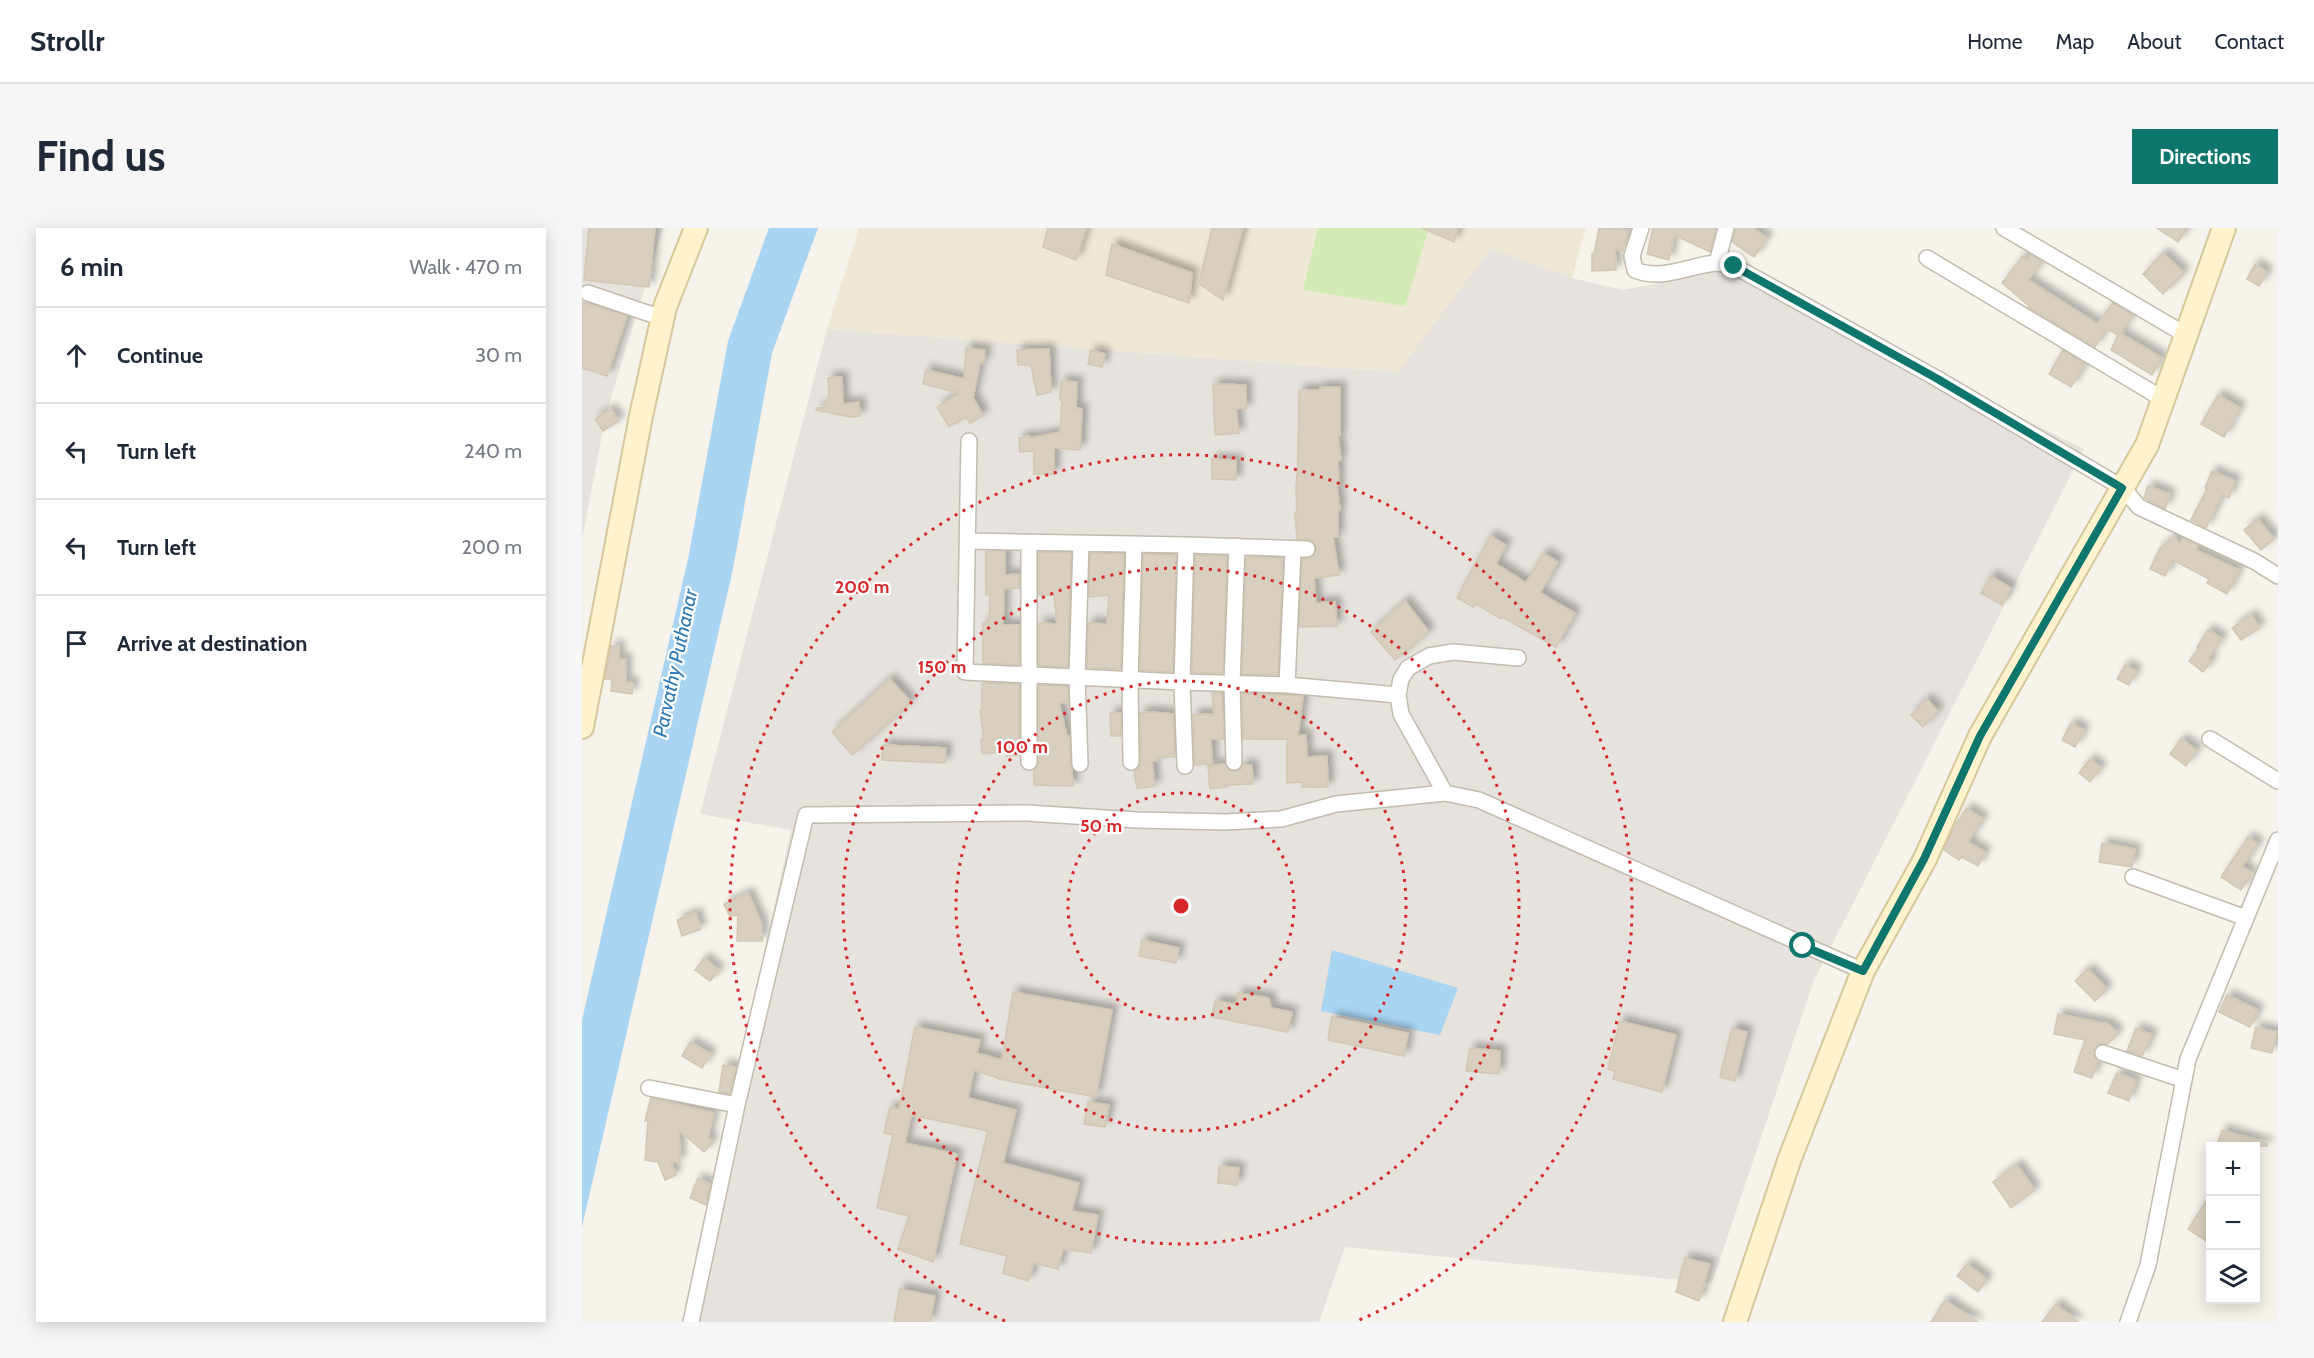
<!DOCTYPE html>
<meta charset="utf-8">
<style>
:root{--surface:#fff;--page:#f6f6f7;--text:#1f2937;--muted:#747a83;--line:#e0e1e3;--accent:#0f766e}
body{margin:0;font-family:Cabin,sans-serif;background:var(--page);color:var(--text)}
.controls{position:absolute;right:18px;bottom:18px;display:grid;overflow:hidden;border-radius:0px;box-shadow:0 3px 15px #0003}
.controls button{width:54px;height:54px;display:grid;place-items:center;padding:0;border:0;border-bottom:2px solid var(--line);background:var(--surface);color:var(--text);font:30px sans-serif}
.stop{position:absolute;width:18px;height:18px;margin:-14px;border:4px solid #0f766e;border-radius:50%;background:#fff}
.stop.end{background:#0f766e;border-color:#fff;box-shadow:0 2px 6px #0008}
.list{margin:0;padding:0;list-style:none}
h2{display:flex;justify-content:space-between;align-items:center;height:78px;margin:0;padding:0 24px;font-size:26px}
h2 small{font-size:20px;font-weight:400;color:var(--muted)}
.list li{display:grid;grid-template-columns:39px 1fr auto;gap:18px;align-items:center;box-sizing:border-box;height:96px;padding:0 24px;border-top:2px solid var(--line)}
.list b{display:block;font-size:22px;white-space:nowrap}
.list em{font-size:20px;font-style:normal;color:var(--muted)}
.icon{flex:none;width:33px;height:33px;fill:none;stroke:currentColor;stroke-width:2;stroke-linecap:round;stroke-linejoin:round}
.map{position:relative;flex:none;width:1696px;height:1094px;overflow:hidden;border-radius:0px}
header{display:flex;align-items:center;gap:36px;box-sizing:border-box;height:84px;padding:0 30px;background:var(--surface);border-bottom:2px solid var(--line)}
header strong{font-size:28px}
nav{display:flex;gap:33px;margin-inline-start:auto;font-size:21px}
.intro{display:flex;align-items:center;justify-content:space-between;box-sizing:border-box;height:144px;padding:0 36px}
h1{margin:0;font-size:42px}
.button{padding:15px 27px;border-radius:0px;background:var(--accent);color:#fff;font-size:21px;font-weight:700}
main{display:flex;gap:36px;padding:0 36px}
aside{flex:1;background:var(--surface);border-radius:0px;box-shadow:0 3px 15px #0003}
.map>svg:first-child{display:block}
.industrial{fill:#e6e2dd}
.education{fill:#efe8d6}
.green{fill:#d2eab5}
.water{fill:#a9d4f2}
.building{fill:#d8cfc1;stroke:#d3c7b4;stroke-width:1.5;filter:url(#shadow)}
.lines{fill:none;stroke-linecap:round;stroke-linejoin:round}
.street-casing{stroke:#c2bbae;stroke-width:18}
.secondary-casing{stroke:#d6c79b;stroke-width:26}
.street{stroke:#fff;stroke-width:15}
.secondary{stroke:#fff3cd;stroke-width:22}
.route{stroke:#0f766e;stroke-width:8}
.ring{fill:none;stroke:#d62828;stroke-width:3;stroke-dasharray:3 6}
.labels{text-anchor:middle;stroke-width:4.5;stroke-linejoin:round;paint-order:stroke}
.water-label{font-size:20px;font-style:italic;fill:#2e7ab2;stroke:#fff}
.centre{fill:#d62828;stroke:#fff;stroke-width:3}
.ring-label{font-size:18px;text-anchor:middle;font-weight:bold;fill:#d62828;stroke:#fff;stroke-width:4.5;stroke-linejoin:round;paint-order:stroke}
</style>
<header>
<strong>Strollr</strong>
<nav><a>Home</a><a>Map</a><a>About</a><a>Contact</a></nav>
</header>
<div class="intro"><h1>Find us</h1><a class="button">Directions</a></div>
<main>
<aside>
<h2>6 min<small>Walk · 470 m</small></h2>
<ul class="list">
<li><svg class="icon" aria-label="ahead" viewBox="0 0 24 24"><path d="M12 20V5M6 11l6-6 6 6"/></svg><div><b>Continue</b></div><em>30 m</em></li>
<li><svg class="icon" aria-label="left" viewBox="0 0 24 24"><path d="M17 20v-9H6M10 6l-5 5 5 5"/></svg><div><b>Turn left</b></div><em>240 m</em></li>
<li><svg class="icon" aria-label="left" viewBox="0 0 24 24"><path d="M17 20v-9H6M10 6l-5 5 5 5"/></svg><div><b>Turn left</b></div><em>200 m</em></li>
<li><svg class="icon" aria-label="arrive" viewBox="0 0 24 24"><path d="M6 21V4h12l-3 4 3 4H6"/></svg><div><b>Arrive at destination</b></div></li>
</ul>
</aside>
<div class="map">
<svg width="1696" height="1094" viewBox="0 0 1696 1094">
<defs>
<filter id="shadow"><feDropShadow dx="5.5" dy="-5.5" stdDeviation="3" flood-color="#0004"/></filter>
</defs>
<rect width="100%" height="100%" fill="#f6f3ec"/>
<path class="industrial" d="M 0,0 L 81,0 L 24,186 L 0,312 Z
M 909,20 L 990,50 L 1040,62 L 1121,47 L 1143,39 L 1502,221 L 1232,752 L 1130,1055 L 763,1019 L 737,1094 L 101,1094 L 209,602 L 118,586 L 245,101 L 815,144 Z"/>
<path class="education" d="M 277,0 L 1004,0 L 990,50 L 909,20 L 816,144 L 245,101 Z"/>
<path class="green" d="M 736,0 L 847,0 L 823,78 L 721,62 Z"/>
<path class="water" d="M 187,0 L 236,0 L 190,125 L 151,341 L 0,999 L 0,792 L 106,331 L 146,113 Z
M 750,722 L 876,760 L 858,807 L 739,783 Z"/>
<path class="building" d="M 7,0 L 73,0 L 67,59 L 2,52 Z
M 466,0 L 504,0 L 494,32 L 461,19 Z
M 630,0 L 661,0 L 641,72 L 617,56 Z
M 840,0 L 876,0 L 872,14 Z
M 1017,0 L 1046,2 L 1041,23 L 1033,21 L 1034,42 L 1010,43 L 1010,26 L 1012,26 Z
M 1071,0 L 1134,0 L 1128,24 L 1092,7 L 1087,32 L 1065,26 Z
M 1154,0 L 1171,0 L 1185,10 L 1172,29 L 1150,14 Z
M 1575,0 L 1605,0 L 1596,14 Z
M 530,16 L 610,45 L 607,75 L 524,47 Z
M 1581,25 L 1602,45 L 1581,66 L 1561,46 Z
M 1449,27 L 1460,34 L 1446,52 L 1506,90 L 1515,96 L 1531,75 L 1551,87 L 1538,105 L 1580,130 L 1570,147 L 1529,122 L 1536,107 L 1524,101 L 1513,119 L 1446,79 L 1447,78 L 1420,55 L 1441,28 L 1445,32 Z
M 1673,36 L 1685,44 L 1677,58 L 1665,51 Z
M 0,74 L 45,88 L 25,148 L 0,140 Z
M 384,120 L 403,122 L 402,135 L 398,135 L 391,170 L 401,187 L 388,195 L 384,189 L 367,199 L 355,179 L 378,165 L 341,156 L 344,142 L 382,151 Z
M 467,121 L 469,164 L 455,167 L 449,137 L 436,137 L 435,122 Z
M 509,122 L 523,126 L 520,139 L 506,136 Z
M 1481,122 L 1503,136 L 1489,159 L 1467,146 Z
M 260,149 L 261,176 L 277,174 L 278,188 L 268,189 L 234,182 L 235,180 L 244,179 L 247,166 L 246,150 Z
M 479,153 L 495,154 L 494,180 L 500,181 L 498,222 L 472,220 L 472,246 L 452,246 L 452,223 L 438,224 L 437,210 L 448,208 L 448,210 L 478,204 L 480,173 L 478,172 Z
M 631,156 L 664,157 L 664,181 L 654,181 L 657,205 L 633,207 Z
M 738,159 L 758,159 L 758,208 L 756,208 L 759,232 L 756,232 L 757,258 L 755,258 L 758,282 L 756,282 L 756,309 L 751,309 L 757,347 L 732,350 L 734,375 L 753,374 L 755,398 L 717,399 L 720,331 L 730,329 L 735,321 L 730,312 L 715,311 L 713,285 L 715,285 L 714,260 L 716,235 L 717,162 L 738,162 Z
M 1636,167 L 1658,180 L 1642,209 L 1619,196 Z
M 29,181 L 37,193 L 21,203 L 13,191 Z
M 630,231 L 654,232 L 654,252 L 630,251 Z
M 1630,243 L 1653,253 L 1647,270 L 1640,267 L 1624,300 L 1609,292 L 1625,261 L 1623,260 Z
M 1566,258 L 1588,266 L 1583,281 L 1562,270 Z
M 1676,291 L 1692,311 L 1679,322 L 1662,302 Z
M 908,308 L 924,317 L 914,336 L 944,355 L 961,325 L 976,334 L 958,365 L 993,385 L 974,419 L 920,389 L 919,391 L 893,375 L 891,379 L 875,370 Z
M 1592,309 L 1598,316 L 1601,310 L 1616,317 L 1614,322 L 1657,342 L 1645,366 L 1625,355 L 1627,351 L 1591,332 L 1583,348 L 1568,341 L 1578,320 Z
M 404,323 L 423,323 L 423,347 L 437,346 L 437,360 L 422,361 L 421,397 L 437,397 L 437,437 L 401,435 L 401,395 L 407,394 L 408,367 L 404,367 Z
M 457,324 L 489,325 L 486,439 L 457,438 L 457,395 L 475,396 L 472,367 L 457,367 Z
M 508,325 L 542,326 L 539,441 L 505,440 L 506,395 L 525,396 L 527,367 L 507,369 Z
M 561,326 L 594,327 L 591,444 L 558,442 Z
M 613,327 L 645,328 L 641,445 L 610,445 Z
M 664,329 L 701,330 L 696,447 L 660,446 Z
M 1409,348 L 1429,360 L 1420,377 L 1399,365 Z
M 823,373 L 847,404 L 813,432 L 789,404 Z
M 1669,387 L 1678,400 L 1659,412 L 1650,400 Z
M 1626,402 L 1640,411 L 1626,430 L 1630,433 L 1621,444 L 1607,433 L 1617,421 L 1615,419 Z
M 29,418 L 37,418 L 37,431 L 44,431 L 44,454 L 51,455 L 50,466 L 29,463 L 30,451 L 23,451 Z
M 1543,437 L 1554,443 L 1547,457 L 1535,451 Z
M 308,451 L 329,474 L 270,527 L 250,504 Z
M 403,455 L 437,456 L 437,527 L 424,528 L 424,523 L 400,526 L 399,511 L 402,511 L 398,483 L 400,482 L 400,456 Z
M 457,457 L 486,458 L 486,474 L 477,475 L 485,508 L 487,508 L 491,558 L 452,557 L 452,542 L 457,534 Z
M 630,465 L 640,465 L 642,511 L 629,511 L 630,536 L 613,537 L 611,487 L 632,486 Z
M 660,465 L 721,468 L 716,507 L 724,507 L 725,529 L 745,528 L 746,559 L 720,559 L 720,554 L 705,555 L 705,511 L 661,511 Z
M 1345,471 L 1356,483 L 1341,499 L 1329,487 Z
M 569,484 L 591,486 L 593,529 L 574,529 L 575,533 L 570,533 L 573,558 L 555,561 L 552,543 L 557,539 L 559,534 L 558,485 Z
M 528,485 L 539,485 L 539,508 L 529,508 Z
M 1489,495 L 1502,502 L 1493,519 L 1480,512 Z
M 1599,511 L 1615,522 L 1604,538 L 1588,526 Z
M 301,517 L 364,520 L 363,535 L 300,532 Z
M 1508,531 L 1519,540 L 1508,554 L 1497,545 Z
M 643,536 L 647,542 L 652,544 L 658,542 L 661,537 L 670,537 L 671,556 L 644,557 L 645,559 L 628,561 L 626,538 Z
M 1385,580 L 1401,591 L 1386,614 L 1403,624 L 1396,638 L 1380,629 L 1377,632 L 1362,622 L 1373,597 Z
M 1666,609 L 1676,616 L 1660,638 L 1670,645 L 1659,662 L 1639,649 Z
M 1520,615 L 1553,621 L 1550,639 L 1517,634 Z
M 166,665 L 180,696 L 180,713 L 155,713 L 156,686 L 148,689 L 142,676 Z
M 114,685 L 119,701 L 100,708 L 95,692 Z
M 560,712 L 597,720 L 594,735 L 557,728 Z
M 122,730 L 137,742 L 128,753 L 113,742 Z
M 1506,741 L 1525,761 L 1513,773 L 1493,753 Z
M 431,764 L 530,782 L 514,869 L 416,851 L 416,850 L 392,842 L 386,870 L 434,882 L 421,935 L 497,955 L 490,983 L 516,987 L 509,1025 L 481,1021 L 476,1041 L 452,1035 L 446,1053 L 421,1045 L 425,1028 L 378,1016 L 406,903 L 329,887 L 323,915 L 375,926 L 351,1034 L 316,1021 L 327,988 L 295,980 L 311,907 L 302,905 L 308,879 L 317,882 L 333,799 L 398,812 L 395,825 L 420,832 Z
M 656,765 L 687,770 L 689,780 L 710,784 L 706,804 L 630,789 L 633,773 L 654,776 Z
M 1645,767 L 1676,782 L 1668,799 L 1637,784 Z
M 1476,786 L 1526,796 L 1536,805 L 1526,816 L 1518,816 L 1512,821 L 1512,828 L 1516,833 L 1510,850 L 1492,844 L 1503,812 L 1472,806 Z
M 750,789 L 826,805 L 822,828 L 746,812 Z
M 1038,793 L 1094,807 L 1080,864 L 1031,851 L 1033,843 L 1026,841 Z
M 1674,799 L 1695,804 L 1690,825 L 1669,820 Z
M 1150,800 L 1165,804 L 1153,853 L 1138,849 Z
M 1554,800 L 1570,807 L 1560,828 L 1545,823 Z
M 108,814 L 129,826 L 120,840 L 100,828 Z
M 888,820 L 918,823 L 917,846 L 884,843 Z
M 141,837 L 154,839 L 148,866 L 137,864 Z
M 1535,845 L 1554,852 L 1547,873 L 1526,865 Z
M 69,870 L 132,885 L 126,909 L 131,914 L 122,924 L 97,902 L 98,934 L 89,934 L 94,947 L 83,952 L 76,934 L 63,932 L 66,893 L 63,893 Z
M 506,874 L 527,877 L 523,899 L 502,896 Z
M 1640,902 L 1685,915 L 1685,918 L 1635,918 Z
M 1435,937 L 1453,962 L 1429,980 L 1411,954 Z
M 637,938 L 657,940 L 655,957 L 636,955 Z
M 116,950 L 128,956 L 124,977 L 108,970 Z
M 1629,966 L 1629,1016 L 1606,1001 Z
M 1103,1030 L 1128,1036 L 1117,1073 L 1094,1064 Z
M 1385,1036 L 1405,1051 L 1396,1064 L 1375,1048 Z
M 318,1061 L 353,1068 L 348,1094 L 312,1094 Z
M 1363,1072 L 1396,1094 L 1349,1094 Z
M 1474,1076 L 1496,1094 L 1460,1094 Z"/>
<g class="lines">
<defs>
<path id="street" d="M 1059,0 L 1050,28 L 1053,42 C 1080,53 1106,38 1133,35 C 1139,35 1146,37 1152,38 L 1354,150 L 1541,260 L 1557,279 L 1672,333 L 1696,348
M 1422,0 L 1604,107
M 1345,30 L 1581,171
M 1135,35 L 1144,0
M 6,65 L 80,90
M 387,213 L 383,444 L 600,454 L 705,457 L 816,467
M 386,313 L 604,317 L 725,321
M 447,315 L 447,534
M 936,430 L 871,424 L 847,428 L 826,440 L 819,451 L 816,467 L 819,486 L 863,565 L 897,572 L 1281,743
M 705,457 L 711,322
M 1628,511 L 1696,553
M 549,534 L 548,452 L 552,316
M 652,534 L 650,456 L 655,318
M 498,536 L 495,450 L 499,315
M 603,538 L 600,454 L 604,317
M 1551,649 L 1664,690
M 1521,825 L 1602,852
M 67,860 L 155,877
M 109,1094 L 155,877 L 224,587 L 445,585 L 555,592 L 643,594 L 699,591 L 754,576 L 863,565
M 1546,1094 L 1566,1037 L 1606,831 L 1696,612"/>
<path id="secondary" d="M 0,499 L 59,188 L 83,79 L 114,0
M 1153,1094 L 1208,930 L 1281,743 L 1343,631 L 1398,508 L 1565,217 L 1642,0"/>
</defs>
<use href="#street" class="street-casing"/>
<use href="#secondary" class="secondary-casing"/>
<use href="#street" class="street"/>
<use href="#secondary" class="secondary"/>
</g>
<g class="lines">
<path class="route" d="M 1152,38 L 1354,150 L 1540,260 L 1398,508 L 1342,631 L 1281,743 L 1221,718"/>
</g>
<g class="ring">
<circle cx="599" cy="678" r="113"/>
<circle cx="599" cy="678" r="225"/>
<circle cx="599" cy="678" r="338"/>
<path d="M423 1093A451 451 0 1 1 775 1093"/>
</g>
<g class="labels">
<g class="water-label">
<text transform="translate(93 435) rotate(-78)" y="7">Parvathy Puthanar</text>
</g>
</g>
<circle cx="599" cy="678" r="9" class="centre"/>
<g class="ring-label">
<text x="280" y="365">200 m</text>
<text x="360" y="445">150 m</text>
<text x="440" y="525">100 m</text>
<text x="519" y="604">50 m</text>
</g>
</svg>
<div class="controls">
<button>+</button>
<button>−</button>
<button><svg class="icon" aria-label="layers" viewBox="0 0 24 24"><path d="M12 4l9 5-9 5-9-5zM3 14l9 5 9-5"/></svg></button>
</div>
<div class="stop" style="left:1221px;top:718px"></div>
<div class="stop end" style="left:1152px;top:38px"></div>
</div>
</main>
